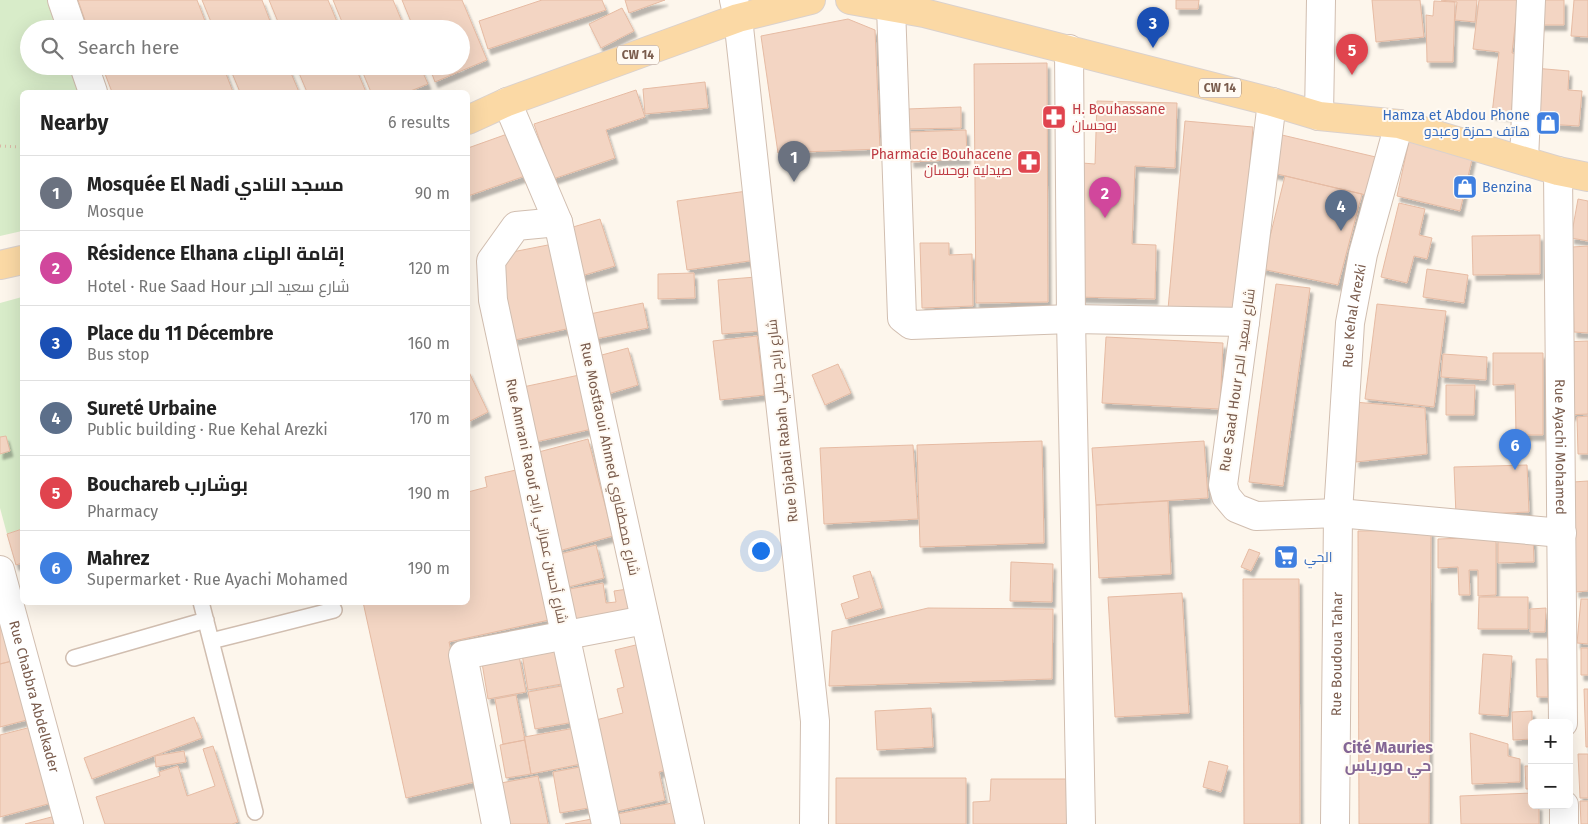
<!DOCTYPE html>
<meta charset="utf-8">
<style>
:root{--surface:#fff;--page:#f6f6f6;--text:#222;--muted:#767676;--line:#e0e0e0;--accent:#ea580c}
body{margin:0;font-family:"Fira Sans",Cairo,sans-serif;background:var(--page);color:var(--text)}
.controls{position:absolute;right:15px;bottom:15px;display:grid;overflow:hidden;border-radius:8px;box-shadow:0 5px 20px #0002}
.controls button{width:45px;height:45px;display:grid;place-items:center;padding:0;border:0;border-bottom:1px solid var(--line);background:var(--surface);color:var(--text);font:25px sans-serif}
.you{position:absolute;left:760px;top:550px;width:18px;height:18px;margin:-12px;border:4px solid #fff;border-radius:50%;background:#1a73e8;box-shadow:0 0 0 8px #1a73e833}
.badge{display:grid;place-items:center;width:32px;height:32px;border-radius:50%;background:var(--accent);color:#fff;font-size:16px;font-weight:700}
.pin{position:absolute;translate:-50% -41px;filter:drop-shadow(0 1px 2px #0008)}
.pin::after{content:'';position:absolute;top:26px;width:18px;height:15px;background:inherit;clip-path:polygon(0 0,100% 0,50% 100%)}
.list{margin:0;padding:0;list-style:none}
h2{display:flex;justify-content:space-between;align-items:center;height:65px;margin:0;padding:0 20px;font-size:21px}
h2 small{font-size:16px;font-weight:400;color:var(--muted)}
.list li{display:grid;grid-template-columns:32px 1fr auto;gap:15px;align-items:center;box-sizing:border-box;height:75px;padding:0 20px;border-top:1px solid var(--line)}
.list b{display:block;font-size:19px;white-space:nowrap}
.list p{margin:0;font-size:16px;white-space:nowrap;color:var(--muted)}
.list em{font-size:16px;font-style:normal;color:var(--muted)}
.icon{flex:none;width:28px;height:28px;fill:none;stroke:currentColor;stroke-width:2;stroke-linecap:round;stroke-linejoin:round}
.map{position:relative;flex:none;width:1588px;height:824px;overflow:hidden}
.search{position:absolute;background:var(--surface);box-shadow:0 5px 20px #0002;left:20px;top:20px;width:450px;height:55px;display:flex;align-items:center;gap:12px;box-sizing:border-box;padding:0 18px;border-radius:28px;color:var(--muted);font-size:19px}
.panel{position:absolute;background:var(--surface);box-shadow:0 5px 20px #0002;left:20px;top:90px;width:450px;height:515px;border-radius:8px}
.map>svg:first-child{display:block}
.green{fill:#d8ecc9}
.building{fill:#f3d5c3;stroke:#e6bba3;filter:url(#shadow)}
.lines{fill:none;stroke-linecap:round;stroke-linejoin:round}
.service-casing{stroke:#d1beb0;stroke-width:18}
.minor-casing{stroke:#d1beb0;stroke-width:30}
.primary-casing{stroke:#dad1cd;stroke-width:30}
.path{stroke:#d9b8a5;stroke-width:3;stroke-dasharray:1 4;stroke-linecap:butt}
.service{stroke:#fff;stroke-width:15}
.minor{stroke:#fff;stroke-width:28}
.primary{stroke:#fbd9a5;stroke-width:28}
.labels{text-anchor:middle;stroke-width:4;stroke-linejoin:round;paint-order:stroke}
.shield{fill:#fffaf3;stroke:#a28b7f;stroke-width:1}
.shield-label{font-size:12px;font-weight:bold;fill:#7a5c4d}
.health-label{font-size:14px;fill:#be3a42;stroke:#fffaf3;text-anchor:start}
.shop-label{font-size:14px;fill:#366cbe;stroke:#fffaf3;text-anchor:start}
.street-label{font-size:14px;fill:#7a5c4d;stroke:#fffaf3}
.quarter-label{font-size:16px;font-weight:bold;fill:#846695;stroke:#fffaf3}
</style>
<div class="map">
<svg width="1588" height="824" viewBox="0 0 1588 824">
<defs>
<filter id="shadow"><feDropShadow dx="3" dy="5.5" stdDeviation="1" flood-color="#0004"/></filter>
</defs>
<rect width="100%" height="100%" fill="#fdf6ec"/>
<path class="green" d="M 0,0 L 48,0 L 58,29 L 29,29 L 29,66 L 71,66 L 81,92 L 22,92 L 22,231 L 0,236 Z
M 22,297 L 22,529 L 7,534 L 0,508 L 0,303 Z"/>
<path class="building" d="M 78,0 L 197,0 L 208,29 L 88,29 Z
M 202,0 L 262,0 L 273,29 L 214,29 Z
M 269,0 L 328,0 L 340,29 L 281,29 Z
M 333,0 L 393,0 L 405,29 L 345,29 Z
M 402,0 L 462,0 L 487,60 L 435,82 L 429,66 L 461,66 L 461,29 L 414,29 Z
M 542,0 L 602,0 L 606,10 L 488,49 L 479,21 Z
M 625,0 L 665,0 L 629,13 Z
M 1176,0 L 1199,0 L 1198,9 L 1176,9 Z
M 1372,0 L 1420,0 L 1424,37 L 1376,42 Z
M 1441,0 L 1477,0 L 1475,22 L 1455,20 L 1457,2 Z
M 1479,0 L 1518,0 L 1512,53 L 1518,54 L 1511,116 L 1492,114 L 1499,52 L 1473,49 Z
M 1536,0 L 1564,0 L 1564,25 L 1536,25 Z
M 1574,0 L 1588,0 L 1588,37 L 1571,36 Z
M 1434,1 L 1455,2 L 1453,62 L 1427,62 L 1426,15 L 1433,16 Z
M 622,8 L 634,31 L 601,48 L 589,24 Z
M 848,19 L 875,30 L 880,149 L 778,153 L 761,36 Z
M 1047,63 L 1048,302 L 976,303 L 974,64 Z
M 102,66 L 223,66 L 233,92 L 112,92 Z
M 229,66 L 288,66 L 299,92 L 240,92 Z
M 296,66 L 355,66 L 366,92 L 307,92 Z
M 360,66 L 420,66 L 428,84 L 408,92 L 371,92 Z
M 1534,68 L 1569,71 L 1568,90 L 1582,91 L 1579,126 L 1530,123 Z
M 705,82 L 708,108 L 645,114 L 643,89 Z
M 636,90 L 645,117 L 606,130 L 615,158 L 553,179 L 534,124 Z
M 1097,101 L 1177,103 L 1175,168 L 1135,166 L 1132,244 L 1156,245 L 1155,299 L 1078,297 L 1082,163 L 1095,164 Z
M 961,107 L 961,128 L 907,129 L 907,109 Z
M 1185,121 L 1253,127 L 1237,315 L 1168,309 Z
M 966,130 L 967,159 L 911,162 L 910,132 Z
M 510,133 L 525,176 L 468,196 L 468,148 Z
M 1282,135 L 1380,158 L 1370,196 L 1273,173 Z
M 1410,136 L 1474,151 L 1460,211 L 1397,196 Z
M 1285,176 L 1362,194 L 1338,285 L 1262,269 Z
M 747,191 L 756,260 L 687,270 L 677,201 Z
M 1578,199 L 1588,201 L 1588,241 L 1571,238 Z
M 1399,203 L 1425,209 L 1419,235 L 1432,238 L 1427,259 L 1414,256 L 1407,283 L 1381,277 Z
M 600,219 L 615,266 L 578,277 L 563,230 Z
M 1540,235 L 1540,274 L 1473,275 L 1472,236 Z
M 920,243 L 949,243 L 949,255 L 972,254 L 973,306 L 922,308 Z
M 553,244 L 571,328 L 515,340 L 497,255 Z
M 1588,246 L 1588,333 L 1574,332 L 1572,247 Z
M 1427,269 L 1468,275 L 1464,303 L 1423,297 Z
M 694,273 L 695,298 L 658,299 L 658,274 Z
M 756,277 L 760,331 L 722,334 L 718,280 Z
M 1276,284 L 1310,288 L 1283,486 L 1249,482 Z
M 643,303 L 648,328 L 590,340 L 585,315 Z
M 1377,304 L 1446,311 L 1434,407 L 1365,399 Z
M 757,336 L 764,395 L 720,400 L 713,341 Z
M 1106,337 L 1223,343 L 1220,409 L 1102,403 Z
M 1588,341 L 1588,414 L 1566,415 L 1564,342 Z
M 628,348 L 638,385 L 608,394 L 598,356 Z
M 1493,353 L 1543,353 L 1543,435 L 1516,435 L 1515,384 L 1493,385 Z
M 1443,354 L 1487,357 L 1486,380 L 1441,377 Z
M 838,364 L 851,393 L 825,405 L 812,375 Z
M 468,370 L 488,412 L 468,422 Z
M 584,374 L 596,428 L 536,442 L 523,387 Z
M 1446,385 L 1475,385 L 1474,415 L 1446,415 Z
M 1354,402 L 1425,408 L 1427,454 L 1356,462 Z
M 1588,416 L 1588,454 L 1578,454 L 1577,417 Z
M 6,436 L 10,451 L 0,454 L 0,437 Z
M 588,439 L 613,536 L 555,552 L 531,454 Z
M 1042,441 L 1044,543 L 920,547 L 917,445 Z
M 1204,441 L 1208,498 L 1096,505 L 1092,448 Z
M 913,445 L 918,519 L 824,524 L 820,448 Z
M 1527,465 L 1529,512 L 1456,515 L 1454,467 Z
M 516,470 L 549,620 L 449,642 L 479,781 L 406,798 L 363,602 L 468,602 L 468,492 L 487,487 L 485,477 Z
M 1588,481 L 1588,591 L 1576,592 L 1573,482 Z
M 1168,501 L 1171,574 L 1099,578 L 1096,505 Z
M 22,529 L 22,563 L 16,565 L 7,534 Z
M 1431,530 L 1429,824 L 1359,824 L 1358,531 Z
M 1533,536 L 1534,562 L 1498,563 L 1498,538 Z
M 1496,537 L 1496,595 L 1478,596 L 1478,570 L 1469,570 L 1470,595 L 1459,595 L 1458,567 L 1438,568 L 1438,539 Z
M 596,545 L 604,578 L 568,587 L 560,554 Z
M 1249,549 L 1260,553 L 1251,571 L 1241,567 Z
M 1011,562 L 1053,564 L 1052,602 L 1010,601 Z
M 870,571 L 882,608 L 846,619 L 841,604 L 859,598 L 853,576 Z
M 1243,579 L 1299,579 L 1300,824 L 1244,824 Z
M 603,583 L 606,603 L 616,602 L 614,591 L 628,589 L 633,619 L 571,630 L 564,590 Z
M 1182,593 L 1189,713 L 1115,717 L 1108,597 Z
M 1479,597 L 1528,597 L 1528,629 L 1478,629 Z
M 1581,599 L 1588,599 L 1588,644 L 1577,643 Z
M 928,608 L 1053,609 L 1052,679 L 829,686 L 832,631 Z
M 1546,608 L 1545,632 L 1530,632 L 1530,609 Z
M 0,616 L 12,661 L 0,664 Z
M 644,643 L 673,768 L 659,772 L 665,800 L 613,812 L 592,721 L 623,713 L 617,689 L 624,687 L 615,650 Z
M 561,647 L 567,683 L 528,690 L 522,654 Z
M 1581,648 L 1588,648 L 1588,675 L 1581,675 Z
M 1483,654 L 1512,656 L 1508,716 L 1479,714 Z
M 519,656 L 526,692 L 488,699 L 482,663 Z
M 1536,659 L 1547,659 L 1548,697 L 1537,697 Z
M 12,661 L 27,720 L 0,727 L 0,664 Z
M 567,685 L 574,722 L 535,729 L 528,692 Z
M 1584,689 L 1588,689 L 1588,747 L 1586,747 Z
M 516,695 L 525,740 L 503,744 L 495,699 Z
M 931,708 L 933,747 L 877,750 L 875,711 Z
M 1532,711 L 1532,739 L 1513,740 L 1512,712 Z
M 194,717 L 202,738 L 92,779 L 84,758 Z
M 39,725 L 59,801 L 0,817 L 0,735 Z
M 575,728 L 581,764 L 531,774 L 524,737 Z
M 1470,733 L 1508,744 L 1508,756 L 1520,759 L 1520,782 L 1472,784 Z
M 525,740 L 531,774 L 506,778 L 500,745 Z
M 213,746 L 238,822 L 232,824 L 105,824 L 96,797 L 160,776 L 159,772 L 178,766 L 187,796 L 215,786 L 203,749 Z
M 184,751 L 186,762 L 156,767 L 155,756 Z
M 1578,754 L 1588,754 L 1588,798 L 1580,798 Z
M 1209,761 L 1228,766 L 1221,792 L 1203,787 Z
M 1525,766 L 1532,766 L 1532,789 L 1526,789 Z
M 580,767 L 583,785 L 589,784 L 594,807 L 560,813 L 553,772 Z
M 538,776 L 548,824 L 510,824 L 501,783 Z
M 836,778 L 966,778 L 966,824 L 836,824 Z
M 991,779 L 1066,779 L 1067,824 L 973,824 L 973,802 L 990,801 Z
M 1532,793 L 1532,805 L 1539,805 L 1539,824 L 1461,824 L 1460,796 Z
M 682,801 L 686,824 L 608,824 L 607,816 Z
M 1580,801 L 1588,801 L 1588,824 L 1581,824 Z
M 59,815 L 61,824 L 25,824 Z
M 592,819 L 593,824 L 565,824 Z"/>
<g class="lines">
<defs>
<path id="service" d="M 201,602 L 255,812
M 211,641 L 334,610
M 74,658 L 206,620"/>
<g id="minor">
<path d="M 62,0 L 72,29"/>
<path d="M 734,0 L 738,18 L 815,721 L 814,824"/>
<path d="M 891,7 L 902,318 L 911,325 L 1071,319 L 1245,322"/>
<path d="M 1069,49 L 1071,319 L 1081,824"/>
<path d="M 84,66 L 93,92"/>
<path d="M 507,102 L 558,222 L 690,824"/>
<path d="M 1272,102 L 1245,322 L 1223,485 L 1226,496 L 1236,508 L 1256,516 L 1338,513 L 1562,533"/>
<path d="M 1319,116 L 1321,0"/>
<path d="M 1524,160 L 1531,0"/>
<path id="s1" d="M 1558,171 L 1563,723"/>
<path d="M 558,222 L 516,226 L 491,261 L 493,300 L 606,824"/>
<path id="s2" d="M 0,570 L 69,824"/>
<path d="M 1564,805 L 1564,824"/>
<path d="M 496,824 L 463,655 L 645,620"/>
<path id="s3" d="M 1335,824 L 1338,513 L 1350,323 L 1363,254 L 1399,124"/>
</g>
<path id="primary" d="M 850,0 L 924,13 L 1272,102 L 1319,116 L 1399,124 L 1558,171 L 1588,177
M 468,120 L 507,102 L 738,18 L 811,0
M 0,265 L 22,260"/>
</defs>
<use href="#service" class="service-casing"/>
<use href="#minor" class="minor-casing"/>
<use href="#primary" class="primary-casing"/>
<path class="path" d="M 0,146 L 22,147"/>
<use href="#service" class="service"/>
<use href="#minor" class="minor"/>
<use href="#primary" class="primary"/>
</g>
<defs>
<symbol id="pharmacy-square" viewBox="-11 -11 22 22"><rect x="-9" y="-9" width="18" height="18" rx="4" fill="#e0444e" stroke="#fffaf3"/><path d="M-2-6h4v4h4v4h-4v4h-4v-4h-4v-4h4Z" fill="#fff"/></symbol>
<symbol id="shop-square" viewBox="-11 -11 22 22"><rect x="-9" y="-9" width="18" height="18" rx="4" fill="#3f7fe0" stroke="#fffaf3"/><path d="M-5-2.5h2.3a2.7 3.5 0 0 1 5.4 0H5L5.5 6h-11ZM-1.5-2.5h3a1.5 2.3 0 0 0-3 0Z" fill="#fff"/></symbol>
<symbol id="supermarket-square" viewBox="-11 -11 22 22"><rect x="-9" y="-9" width="18" height="18" rx="4" fill="#3f7fe0" stroke="#fffaf3"/><path d="M-6-5.5h2.5l.6 2H6L4.5 2H-2.5L-4.4-4H-6ZM-1.5 3.2a1.3 1.3 0 1 0 .1 0ZM3 3.2a1.3 1.3 0 1 0 .1 0Z" fill="#fff"/></symbol>
</defs>
<g fill-rule="evenodd">
<use href="#pharmacy-square" x="1040" y="103" width="28" height="28"/>
<use href="#shop-square" x="1534" y="109" width="28" height="28"/>
<use href="#pharmacy-square" x="1015" y="148" width="28" height="28"/>
<use href="#shop-square" x="1451" y="173" width="28" height="28"/>
<use href="#supermarket-square" x="1272" y="543" width="28" height="28"/>
</g>
<g class="labels">
<g class="shield">
<rect x="617" y="45.5" width="42" height="19" rx="4"/>
<rect x="1199" y="78.5" width="42" height="19" rx="4"/>
</g>
<g class="shield-label">
<text x="638" y="59">CW 14</text>
<text x="1220" y="92">CW 14</text>
</g>
<g class="health-label">
<text x="1072" y="114">H. Bouhassane<tspan x="1072" dy="16">بوحسان</tspan></text>
<text x="1012" y="159" text-anchor="end">Pharmacie Bouhacene<tspan x="1012" dy="16">صيدلية بوحسان</tspan></text>
</g>
<g class="shop-label">
<text x="1530" y="120" text-anchor="end">Hamza et Abdou Phone<tspan x="1530" dy="16">هاتف حمزة وعبدو</tspan></text>
<text x="1482" y="192">Benzina</text>
<text x="1304" y="562">الحي</text>
</g>
<g class="street-label">
<text dy="5" stroke="none"><textPath href="#s3" startOffset="509">Rue Kehal Arezki</textPath></text>
<text transform="translate(1237 380) rotate(-82)" y="5">Rue Saad Hour شارع سعيد الحر</text>
<text transform="translate(782 421) rotate(-96)" y="5">Rue Djabali Rabah شارع رابح جبالي</text>
<text dy="5" stroke="none"><textPath href="#s1" startOffset="276">Rue Ayachi Mohamed</textPath></text>
<text transform="translate(610 459) rotate(78)" y="5">Rue Mostfaoui Ahmed شارع مصطفاوي</text>
<text transform="translate(537 501) rotate(78)" y="5">Rue Amrani Raouf شارع أحسن عمراني رابح</text>
<text dy="5" stroke="none"><textPath href="#s3" startOffset="170">Rue Boudoua Tahar</textPath></text>
<text dy="5" stroke="none"><textPath href="#s2" startOffset="131">Rue Chabbra Abdelkader</textPath></text>
</g>
<g class="quarter-label">
<text x="1388" y="753">Cité Mauries<tspan x="1388" dy="18">حي مورياس</tspan></text>
</g>
</g>
</svg>
<div class="controls">
<button>+</button>
<button>−</button>
</div>
<div class="you"></div>
<div class="pin badge" style="left:794px;top:182px;background:#6b7280">1</div>
<div class="pin badge" style="left:1105px;top:218px;background:#d1479c">2</div>
<div class="pin badge" style="left:1153px;top:48px;background:#1a4fb4">3</div>
<div class="pin badge" style="left:1341px;top:231px;background:#5c6f8a">4</div>
<div class="pin badge" style="left:1352px;top:75px;background:#e0444e">5</div>
<div class="pin badge" style="left:1515px;top:470px;background:#3f7fe0">6</div>
<div class="search"><svg class="icon" aria-label="search" viewBox="0 0 24 24"><circle cx="10" cy="10" r="6"/><path d="M15 15l6 6"/></svg>Search here</div>
<section class="panel">
<h2>Nearby<small>6 results</small></h2>
<ul class="list">
<li><span class="badge" style="background:#6b7280">1</span><div><b>Mosquée El Nadi مسجد النادي</b><p>Mosque</p></div><em>90 m</em></li>
<li><span class="badge" style="background:#d1479c">2</span><div><b>Résidence Elhana إقامة الهناء</b><p>Hotel · Rue Saad Hour شارع سعيد الحر</p></div><em>120 m</em></li>
<li><span class="badge" style="background:#1a4fb4">3</span><div><b>Place du 11 Décembre</b><p>Bus stop</p></div><em>160 m</em></li>
<li><span class="badge" style="background:#5c6f8a">4</span><div><b>Sureté Urbaine</b><p>Public building · Rue Kehal Arezki</p></div><em>170 m</em></li>
<li><span class="badge" style="background:#e0444e">5</span><div><b>Bouchareb بوشارب</b><p>Pharmacy</p></div><em>190 m</em></li>
<li><span class="badge" style="background:#3f7fe0">6</span><div><b>Mahrez</b><p>Supermarket · Rue Ayachi Mohamed</p></div><em>190 m</em></li>
</ul>
</section>
</div>
